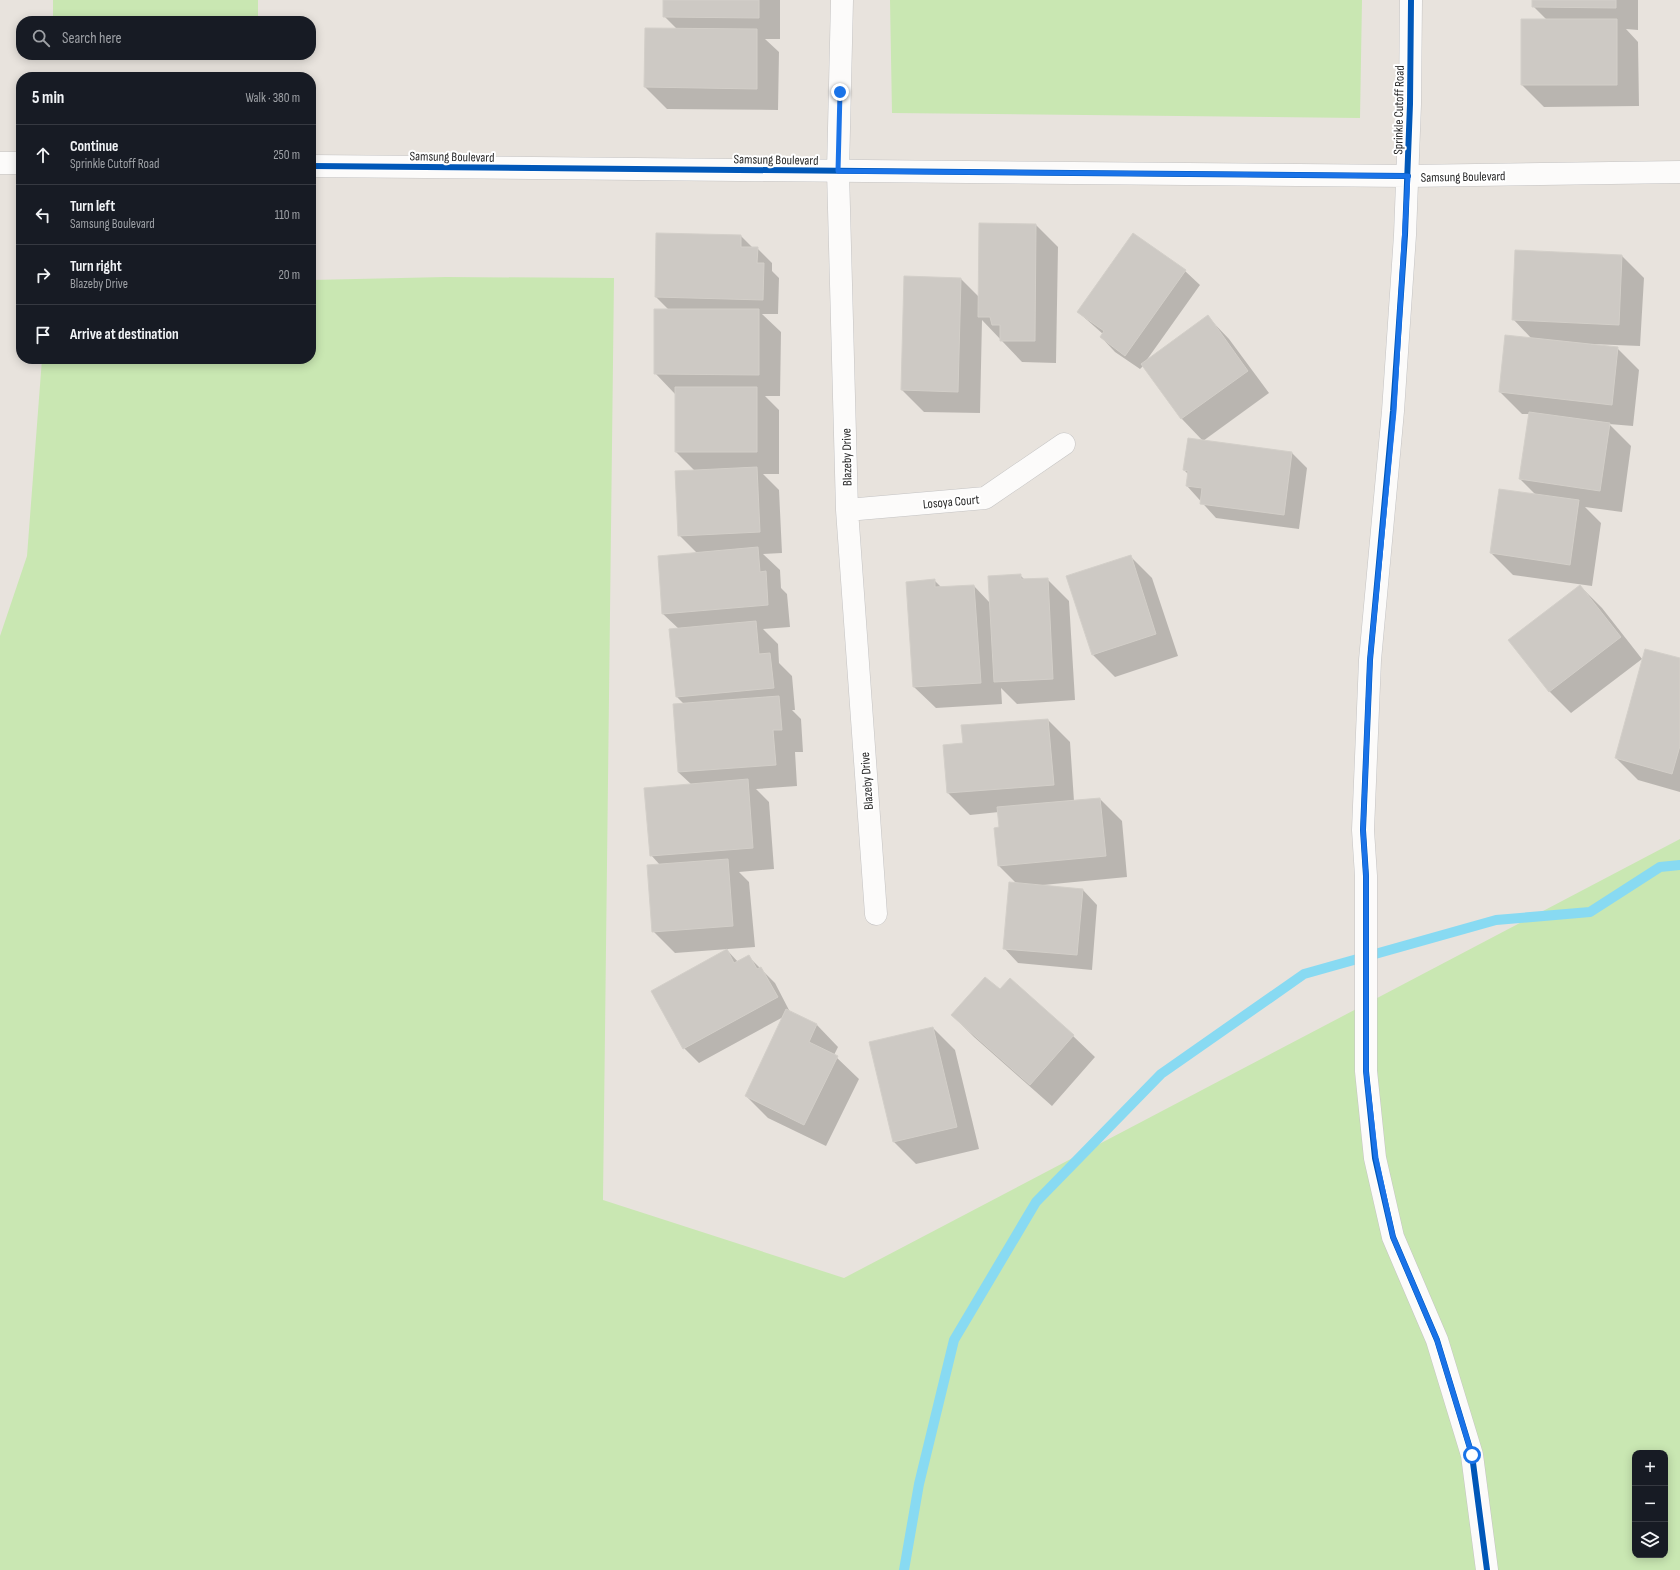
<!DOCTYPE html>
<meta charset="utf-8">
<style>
:root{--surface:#171b24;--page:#242831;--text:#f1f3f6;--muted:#9ea1a6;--line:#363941}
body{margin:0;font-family:"Sofia Sans Condensed",sans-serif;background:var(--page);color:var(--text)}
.controls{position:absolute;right:12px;bottom:12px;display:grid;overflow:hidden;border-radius:8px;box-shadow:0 2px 10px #0003}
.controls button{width:36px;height:36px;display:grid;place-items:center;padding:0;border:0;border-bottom:1px solid var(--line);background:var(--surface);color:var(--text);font:20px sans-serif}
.stop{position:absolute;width:12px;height:12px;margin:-9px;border:3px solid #1a73e8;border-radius:50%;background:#fff}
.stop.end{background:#1a73e8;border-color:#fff;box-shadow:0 1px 4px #0008}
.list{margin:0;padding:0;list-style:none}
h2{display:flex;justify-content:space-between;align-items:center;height:52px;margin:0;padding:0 16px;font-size:17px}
h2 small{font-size:13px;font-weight:400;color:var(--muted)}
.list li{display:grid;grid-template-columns:26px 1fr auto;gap:12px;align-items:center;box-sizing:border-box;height:60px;padding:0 16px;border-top:1px solid var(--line)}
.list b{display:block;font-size:15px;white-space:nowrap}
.list p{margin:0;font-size:13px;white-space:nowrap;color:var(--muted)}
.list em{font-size:13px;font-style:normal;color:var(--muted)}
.icon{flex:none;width:22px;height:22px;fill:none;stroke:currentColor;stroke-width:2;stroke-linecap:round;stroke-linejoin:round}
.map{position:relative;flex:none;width:1680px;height:1570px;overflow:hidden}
.search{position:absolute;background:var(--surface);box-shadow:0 2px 10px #0003;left:16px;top:16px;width:300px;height:44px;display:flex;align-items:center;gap:10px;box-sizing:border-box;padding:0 14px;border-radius:16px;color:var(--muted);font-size:15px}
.panel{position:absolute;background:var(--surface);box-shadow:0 2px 10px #0003;left:16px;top:72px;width:300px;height:292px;border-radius:16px}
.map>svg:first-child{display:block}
.green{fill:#c9e7b2;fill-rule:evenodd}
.shadow{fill:#0003}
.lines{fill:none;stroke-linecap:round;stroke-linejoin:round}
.stream{stroke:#88daf2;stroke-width:10}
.building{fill:#cdc9c4;stroke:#d3cfc9}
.street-casing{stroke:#c4c3c3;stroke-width:23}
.secondary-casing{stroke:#c4c3c3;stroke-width:23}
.street{stroke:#fcfbfa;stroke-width:22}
.secondary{stroke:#fcfbfa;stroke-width:22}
.cycleway-casing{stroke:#fff;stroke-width:8}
.cycleway{stroke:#0057b8;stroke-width:6}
.route{stroke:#1a73e8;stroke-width:5}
.labels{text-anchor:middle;stroke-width:4;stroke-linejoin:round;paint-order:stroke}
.street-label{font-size:13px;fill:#282828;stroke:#fff}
</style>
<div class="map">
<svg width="1680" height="1570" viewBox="0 0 1680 1570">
<rect width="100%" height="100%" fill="#e8e3dd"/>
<path class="green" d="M 53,0 L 258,0 L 258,21 L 77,21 L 53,18 Z
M 890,0 L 1362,0 L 1360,118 L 892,113 Z
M 446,277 L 614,278 L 603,1200 L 844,1278 L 1680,839 L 1680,1570 L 0,1570 L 0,636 L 27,556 L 42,359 L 311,359 L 311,280 ZM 1635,1453 L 1665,1453 L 1665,1555 L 1635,1555 Z"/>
<path class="shadow" d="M 664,0 L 780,0 L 780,39 L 765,39 L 779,52 L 778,110 L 667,109 L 645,87 L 677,29 L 664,16 Z
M 1533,0 L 1638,0 L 1638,30 L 1626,29 L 1638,42 L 1639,106 L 1544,107 L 1522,85 L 1547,20 L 1533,6 Z
M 1036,225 L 1058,247 L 1056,363 L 1022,362 L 982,320 L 980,413 L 924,412 L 902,390 L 961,279 L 979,297 Z
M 657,234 L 741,236 L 753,248 L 757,248 L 772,263 L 772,271 L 779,278 L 778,314 L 762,314 L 781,332 L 780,396 L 765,396 L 779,410 L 779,474 L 763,474 L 779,490 L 782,553 L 763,554 L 780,570 L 781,588 L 787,594 L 790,627 L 763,629 L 778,644 L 779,663 L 792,676 L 795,710 L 792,710 L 801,719 L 803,752 L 795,752 L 797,786 L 756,789 L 769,802 L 774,869 L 739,872 L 749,882 L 755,947 L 675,953 L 653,931 L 660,865 L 651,855 L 692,785 L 678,772 L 684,704 L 677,697 L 679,629 L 663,614 L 697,553 L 679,535 L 695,471 L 676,452 L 676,395 L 655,373 L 669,310 L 656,297 Z
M 1622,256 L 1644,278 L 1640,346 L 1591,344 L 1591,345 L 1617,348 L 1639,370 L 1633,426 L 1609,424 L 1631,446 L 1622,512 L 1585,507 L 1601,523 L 1592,586 L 1513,575 L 1491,553 L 1536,495 L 1520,479 L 1529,414 L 1522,414 L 1500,392 L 1532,339 L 1513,319 Z
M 1185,271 L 1200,285 L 1146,361 L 1208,317 L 1229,339 L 1269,393 L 1203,441 L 1182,419 L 1143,366 L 1140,369 L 1115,352 L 1101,337 L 1103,334 L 1078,312 Z
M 1188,439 L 1292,453 L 1307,468 L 1299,529 L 1216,518 L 1187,486 L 1188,474 L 1184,470 Z
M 1130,556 L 1152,578 L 1178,656 L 1115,677 L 1093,655 L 1067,577 Z
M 1020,575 L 1025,580 L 1047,579 L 1069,601 L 1075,700 L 1017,704 L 1001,688 L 1002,704 L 936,708 L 914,687 L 934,580 L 942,588 L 974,586 L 990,603 Z
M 1580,586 L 1602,608 L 1642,659 L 1571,713 L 1549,691 Z
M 1680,659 L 1680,792 L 1638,780 L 1616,758 Z
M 1048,720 L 1070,742 L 1074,801 L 1100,799 L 1122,821 L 1127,877 L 1043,885 L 1083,890 L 1097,905 L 1092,970 L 1018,963 L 1004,948 L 1017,884 L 999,866 L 1000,828 L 999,812 L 970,815 L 948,793 L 964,744 Z
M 727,950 L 738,962 L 748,956 L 775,983 L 790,1012 L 817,1025 L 838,1047 L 834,1055 L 859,1079 L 826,1146 L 768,1118 L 746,1096 L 785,1016 L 699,1063 L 684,1048 Z
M 1000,991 L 1073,1036 L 1095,1057 L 1052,1106 L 974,1037 L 952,1015 Z
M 933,1028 L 955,1050 L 979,1149 L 916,1164 L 894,1142 Z"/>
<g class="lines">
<path class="stream" d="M 904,1570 L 919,1484 L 954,1340 L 1036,1202 L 1161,1074 L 1304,974 L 1496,920 L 1590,912 L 1660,867 L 1680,865"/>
</g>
<path class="building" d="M 663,0 L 759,0 L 759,18 L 663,17 Z
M 1532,0 L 1616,0 L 1616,8 L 1532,7 Z
M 1521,19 L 1617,19 L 1617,85 L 1521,85 Z
M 645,28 L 757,29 L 757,89 L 644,87 Z
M 979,223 L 1036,224 L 1035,341 L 1000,341 L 1000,325 L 992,325 L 990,317 L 978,317 Z
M 656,233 L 741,235 L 741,247 L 758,247 L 757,263 L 764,263 L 763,300 L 655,297 Z
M 1133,233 L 1186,270 L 1125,356 L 1100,337 L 1104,331 L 1077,312 Z
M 1515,250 L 1622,255 L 1619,325 L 1512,320 Z
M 904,276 L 961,278 L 958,392 L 901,390 Z
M 654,309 L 759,309 L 759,375 L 654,374 Z
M 1208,315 L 1248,371 L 1181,419 L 1141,364 Z
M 1505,335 L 1618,347 L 1612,405 L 1499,392 Z
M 675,387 L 757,387 L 757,452 L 675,452 Z
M 1529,412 L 1610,423 L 1600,491 L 1519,479 Z
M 1188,438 L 1292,452 L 1284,515 L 1200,504 L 1202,488 L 1186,486 L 1188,471 L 1183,470 Z
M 757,467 L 760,532 L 678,536 L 675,471 Z
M 1499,489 L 1579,500 L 1570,565 L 1490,553 Z
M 758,547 L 760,572 L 766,571 L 768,605 L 662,614 L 658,556 Z
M 1131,555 L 1156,634 L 1092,655 L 1066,576 Z
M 1021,574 L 1021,579 L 1048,578 L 1053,679 L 994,682 L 988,576 Z
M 935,579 L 935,587 L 974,585 L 981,683 L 913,687 L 906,582 Z
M 1580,585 L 1621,637 L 1549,692 L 1508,640 Z
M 756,621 L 759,654 L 770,653 L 774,688 L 676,697 L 669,629 Z
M 1645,649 L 1680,658 L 1680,746 L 1672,774 L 1615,758 Z
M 779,696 L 782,730 L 773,730 L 776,765 L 678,772 L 673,704 Z
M 1048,719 L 1054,785 L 947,793 L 943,745 L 963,743 L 961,725 Z
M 748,779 L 753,848 L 650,856 L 644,788 Z
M 1100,798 L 1106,856 L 998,866 L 994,828 L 999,827 L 997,807 Z
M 728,859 L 733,926 L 652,932 L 647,865 Z
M 1009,882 L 1083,889 L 1077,955 L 1003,949 Z
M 727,949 L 734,963 L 749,955 L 757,969 L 761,967 L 778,997 L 683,1049 L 651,991 Z
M 985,977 L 1000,989 L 1010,978 L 1074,1035 L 1030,1085 L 951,1015 Z
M 786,1009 L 817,1024 L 809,1042 L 838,1056 L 804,1125 L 745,1096 Z
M 933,1027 L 957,1127 L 893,1142 L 869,1042 Z"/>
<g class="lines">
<defs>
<path id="street" d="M 842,0 L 838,171 L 847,510 L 876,914
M 1408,176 L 1680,172
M 847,510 L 985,498 L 1064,444"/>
<path id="secondary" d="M 1411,0 L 1410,104 L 1405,235 L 1393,411 L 1370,660 L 1363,830 L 1366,876 L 1366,1071 L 1375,1158 L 1393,1237 L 1437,1340 L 1472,1455 L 1487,1570
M 0,163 L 21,163
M 311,166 L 1408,176"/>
</defs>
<use href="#street" class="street-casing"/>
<use href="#secondary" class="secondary-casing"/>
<use href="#street" class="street"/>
<use href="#secondary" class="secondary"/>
<defs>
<path id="cycleway" d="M 1411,0 L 1410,104 L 1405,235 L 1393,411 L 1370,660 L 1363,830 L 1366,876 L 1366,1071 L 1375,1158 L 1393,1237 L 1437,1340 L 1472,1455 L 1487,1570
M 311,166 L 1408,176"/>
</defs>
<use href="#cycleway" class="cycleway-casing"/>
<use href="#cycleway" class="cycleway"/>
</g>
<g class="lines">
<path class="route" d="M 840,92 L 838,171 L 1408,176 L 1394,411 L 1370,660 L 1363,830 L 1366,876 L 1366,1071 L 1376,1158 L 1393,1237 L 1437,1340 L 1472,1455"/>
</g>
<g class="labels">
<g class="street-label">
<text transform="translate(1398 110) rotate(-89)" y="5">Sprinkle Cutoff Road</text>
<text transform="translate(452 156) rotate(1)" y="5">Samsung Boulevard</text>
<text transform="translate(776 159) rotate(1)" y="5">Samsung Boulevard</text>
<text transform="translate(1463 176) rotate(-1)" y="5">Samsung Boulevard</text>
<text transform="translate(846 457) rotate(-91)" y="5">Blazeby Drive</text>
<text transform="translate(951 501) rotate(-5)" y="5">Losoya Court</text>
<text transform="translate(866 781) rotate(-94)" y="5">Blazeby Drive</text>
</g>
</g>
</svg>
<div class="controls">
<button>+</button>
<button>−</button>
<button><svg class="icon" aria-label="layers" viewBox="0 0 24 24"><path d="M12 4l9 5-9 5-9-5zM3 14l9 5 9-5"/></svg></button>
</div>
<div class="stop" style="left:1472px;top:1455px"></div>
<div class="stop end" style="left:840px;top:92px"></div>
<div class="search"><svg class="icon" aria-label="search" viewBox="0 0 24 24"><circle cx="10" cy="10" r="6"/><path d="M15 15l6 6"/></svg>Search here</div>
<section class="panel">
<h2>5 min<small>Walk · 380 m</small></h2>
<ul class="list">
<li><svg class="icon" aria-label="ahead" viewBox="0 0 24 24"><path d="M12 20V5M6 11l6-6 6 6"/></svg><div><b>Continue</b><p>Sprinkle Cutoff Road</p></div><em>250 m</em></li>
<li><svg class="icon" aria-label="left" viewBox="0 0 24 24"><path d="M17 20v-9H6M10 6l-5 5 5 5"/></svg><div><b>Turn left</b><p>Samsung Boulevard</p></div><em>110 m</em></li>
<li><svg class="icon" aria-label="right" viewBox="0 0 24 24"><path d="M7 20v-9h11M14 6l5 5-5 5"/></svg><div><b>Turn right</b><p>Blazeby Drive</p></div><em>20 m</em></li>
<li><svg class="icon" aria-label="arrive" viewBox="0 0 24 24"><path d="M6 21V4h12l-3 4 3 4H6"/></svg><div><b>Arrive at destination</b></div></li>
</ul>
</section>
</div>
